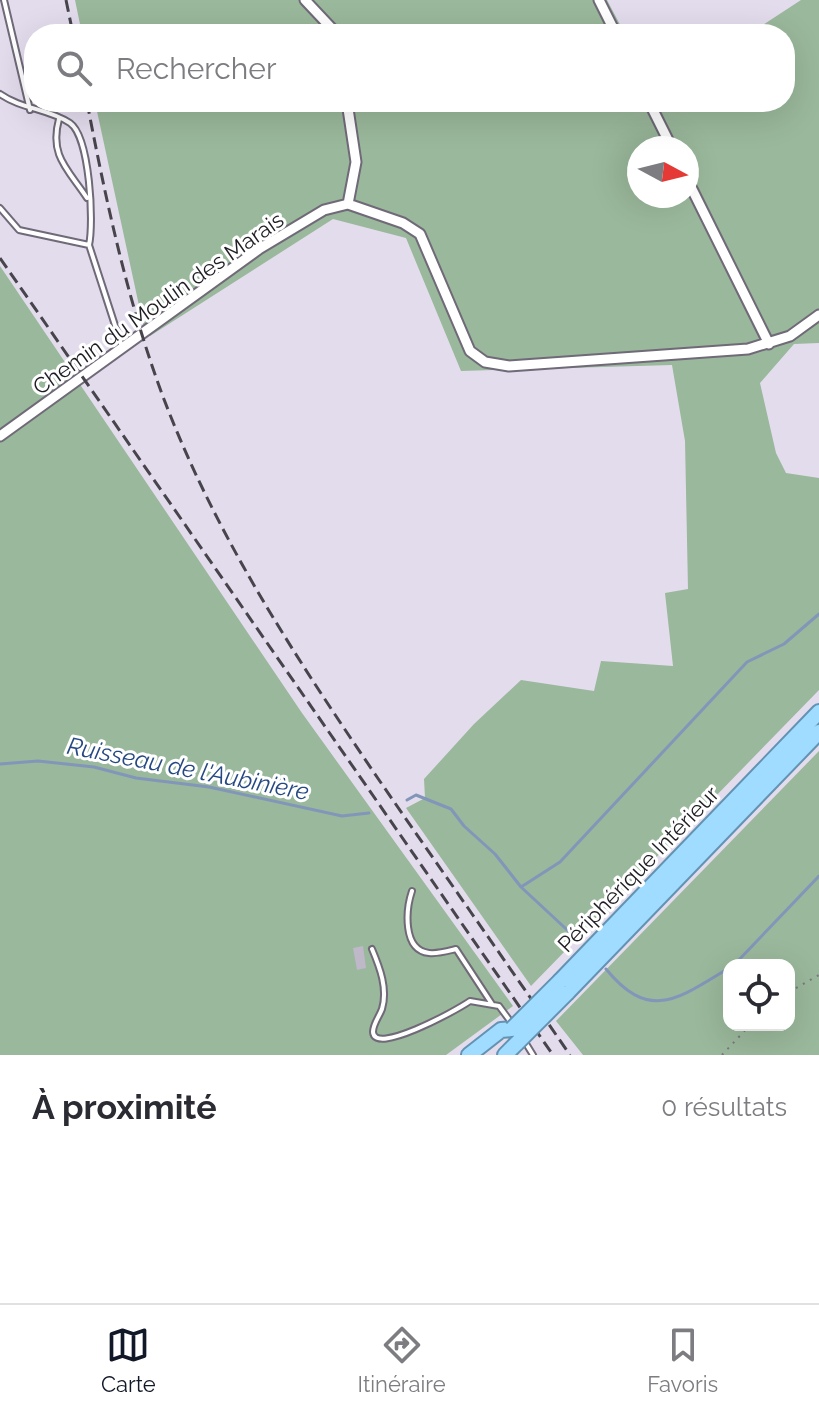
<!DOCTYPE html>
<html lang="fr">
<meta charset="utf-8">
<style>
:root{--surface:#fff;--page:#f2f2f3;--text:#2b2b33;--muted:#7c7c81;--line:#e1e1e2;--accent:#111827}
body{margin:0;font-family:Raleway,sans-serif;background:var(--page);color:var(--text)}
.controls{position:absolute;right:24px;bottom:24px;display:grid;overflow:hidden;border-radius:16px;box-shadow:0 8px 32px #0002}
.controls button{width:72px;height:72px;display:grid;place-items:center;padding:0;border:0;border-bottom:2px solid var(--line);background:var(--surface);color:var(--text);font:40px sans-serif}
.compass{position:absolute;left:627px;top:136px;width:72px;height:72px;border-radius:50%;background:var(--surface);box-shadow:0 8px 32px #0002;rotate:97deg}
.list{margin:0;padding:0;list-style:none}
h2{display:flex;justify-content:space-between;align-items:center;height:104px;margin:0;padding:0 32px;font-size:34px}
h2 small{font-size:26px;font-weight:400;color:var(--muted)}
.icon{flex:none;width:44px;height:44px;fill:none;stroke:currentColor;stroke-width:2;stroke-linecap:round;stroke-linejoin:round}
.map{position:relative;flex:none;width:819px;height:1055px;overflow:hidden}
.search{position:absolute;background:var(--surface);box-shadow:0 8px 32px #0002;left:24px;right:24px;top:24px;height:88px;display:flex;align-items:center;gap:20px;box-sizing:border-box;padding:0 28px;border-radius:32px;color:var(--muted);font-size:30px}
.sheet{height:248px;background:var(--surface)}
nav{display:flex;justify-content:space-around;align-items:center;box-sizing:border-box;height:112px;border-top:2px solid var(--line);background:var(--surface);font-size:22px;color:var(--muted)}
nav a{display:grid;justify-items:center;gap:4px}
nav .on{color:var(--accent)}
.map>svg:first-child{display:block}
.green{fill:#9ab89b;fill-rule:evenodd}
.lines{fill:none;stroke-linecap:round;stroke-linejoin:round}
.stream{stroke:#8296ba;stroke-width:3}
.building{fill:#beb8c8}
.service-casing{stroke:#706978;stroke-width:8}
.minor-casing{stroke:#706978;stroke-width:13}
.trunk-casing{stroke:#6393b2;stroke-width:18}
.path{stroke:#7c7782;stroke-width:2;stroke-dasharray:2 6;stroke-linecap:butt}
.service{stroke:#fff;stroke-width:4}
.minor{stroke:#fff;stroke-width:9}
.trunk{stroke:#9fdcff;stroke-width:14}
.rail{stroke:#47444c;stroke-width:3;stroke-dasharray:12 6;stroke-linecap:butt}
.trunk-bridge-casing{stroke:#6393b2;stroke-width:18;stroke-linecap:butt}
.trunk-bridge{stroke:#9fdcff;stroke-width:14}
.labels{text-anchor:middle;stroke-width:6;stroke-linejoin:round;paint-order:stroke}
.street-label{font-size:22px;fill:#1f1d23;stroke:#fff}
.water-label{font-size:24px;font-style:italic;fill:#264983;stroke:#fff}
</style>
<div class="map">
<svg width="819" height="1055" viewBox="0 0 819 1055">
<rect width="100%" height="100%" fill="#e3dced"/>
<path class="green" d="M 75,0 L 607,0 L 625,34 L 82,34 Z
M 801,0 L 819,0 L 819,343 L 794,344 L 760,383 L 776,453 L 786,473 L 819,478 L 819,690 L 531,986 L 406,808 L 425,798 L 424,779 L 474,724 L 521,680 L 594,691 L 601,661 L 673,666 L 665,593 L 688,589 L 685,441 L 672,365 L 461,371 L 406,238 L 333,219 L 150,336 L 143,324 L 95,102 L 785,102 L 785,34 L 749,34 ZM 639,148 L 687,148 L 687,196 L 639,196 Z
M 0,266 L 302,713 L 513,1006 L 446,1055 L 0,1055 Z
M 819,751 L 819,1055 L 583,1055 L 556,1021 ZM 729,965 L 789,965 L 789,1025 L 729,1025 Z"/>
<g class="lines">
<path class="stream" d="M 0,764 L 38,761 L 94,767 L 136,778 L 209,787 L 342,816 L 369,813
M 407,800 L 416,795 L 451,809 L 464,826 L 495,854 L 521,887 L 578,940
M 521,887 L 560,862 L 747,662 L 784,644 L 819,614
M 734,965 L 819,876
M 606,969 C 650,1023 679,998 729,968"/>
</g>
<path class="building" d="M 363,946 L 366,968 L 357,970 L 353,948 Z"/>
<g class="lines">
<defs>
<path id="service" d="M 4,0 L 30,110
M 0,94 C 21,109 50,109 70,123 C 90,137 94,223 89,245 L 122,347
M 59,119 C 49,156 68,169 87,198
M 0,208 L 19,230 L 89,245
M 412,891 C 406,909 402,950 429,953 C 438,954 448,951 456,949 L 492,1004
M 372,949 C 380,968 388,989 382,1009 C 379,1017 373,1024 373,1032 C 374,1055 454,1012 470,1001 L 499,1006 L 513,1025
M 525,1042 L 533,1055"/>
<path id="minor" d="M 305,0 L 337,34
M 599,0 L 616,34
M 347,102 L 356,162 L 348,204
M 649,102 L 672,148
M 687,179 L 769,344
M 0,436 L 259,249 L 324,210 L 348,204 L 403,223 L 420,234 L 470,351 L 485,362 L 509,366 L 748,349 L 790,336 L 819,315"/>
<path id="trunk" d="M 560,981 L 819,712
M 567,993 L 819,732
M 469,1055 L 501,1030 L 512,1029
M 505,1055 L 517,1043"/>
</defs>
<use href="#service" class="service-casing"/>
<use href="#minor" class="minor-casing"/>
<use href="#trunk" class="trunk-casing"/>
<path class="path" d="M 789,992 L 819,975
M 722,1055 L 750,1025"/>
<use href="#service" class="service"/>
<use href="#minor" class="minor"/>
<use href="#trunk" class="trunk"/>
<path class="rail" d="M 66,0 L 73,34
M 87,102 C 106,201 127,299 162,394 C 214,533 294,655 377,777 C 441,870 506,962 570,1055
M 0,258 L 553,1055"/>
<defs>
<path id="trunk-bridge" d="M 512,1029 L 560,981
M 517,1043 L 567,993"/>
</defs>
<use href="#trunk-bridge" class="trunk-bridge-casing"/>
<use href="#trunk-bridge" class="trunk-bridge"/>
</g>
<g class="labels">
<g class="street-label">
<text transform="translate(158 303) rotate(-35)" y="8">Chemin du Moulin des Marais</text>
<text transform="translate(638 869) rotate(-46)" y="8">Périphérique Intérieur</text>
</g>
<g class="water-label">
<text transform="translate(188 769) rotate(11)" y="8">Ruisseau de l'Aubinière</text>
</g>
</g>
</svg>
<div class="controls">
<button><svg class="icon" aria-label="locate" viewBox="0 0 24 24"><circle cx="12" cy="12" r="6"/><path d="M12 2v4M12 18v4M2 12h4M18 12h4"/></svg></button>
</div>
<svg class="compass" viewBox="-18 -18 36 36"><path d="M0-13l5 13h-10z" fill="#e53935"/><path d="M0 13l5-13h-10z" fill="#7c7c81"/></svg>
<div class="search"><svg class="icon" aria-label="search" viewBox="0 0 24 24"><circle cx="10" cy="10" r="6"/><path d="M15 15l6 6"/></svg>Rechercher</div>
</div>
<section class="sheet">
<h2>À proximité<small>0 résultats</small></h2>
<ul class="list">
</ul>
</section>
<nav>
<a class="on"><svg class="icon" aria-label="map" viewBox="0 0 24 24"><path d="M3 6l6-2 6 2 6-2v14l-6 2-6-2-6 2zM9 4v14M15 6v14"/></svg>Carte</a>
<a><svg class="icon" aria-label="directions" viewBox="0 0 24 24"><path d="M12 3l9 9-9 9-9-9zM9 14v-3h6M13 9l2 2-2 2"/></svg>Itinéraire</a>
<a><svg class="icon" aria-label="saved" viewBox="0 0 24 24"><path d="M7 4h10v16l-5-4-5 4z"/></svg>Favoris</a>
</nav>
